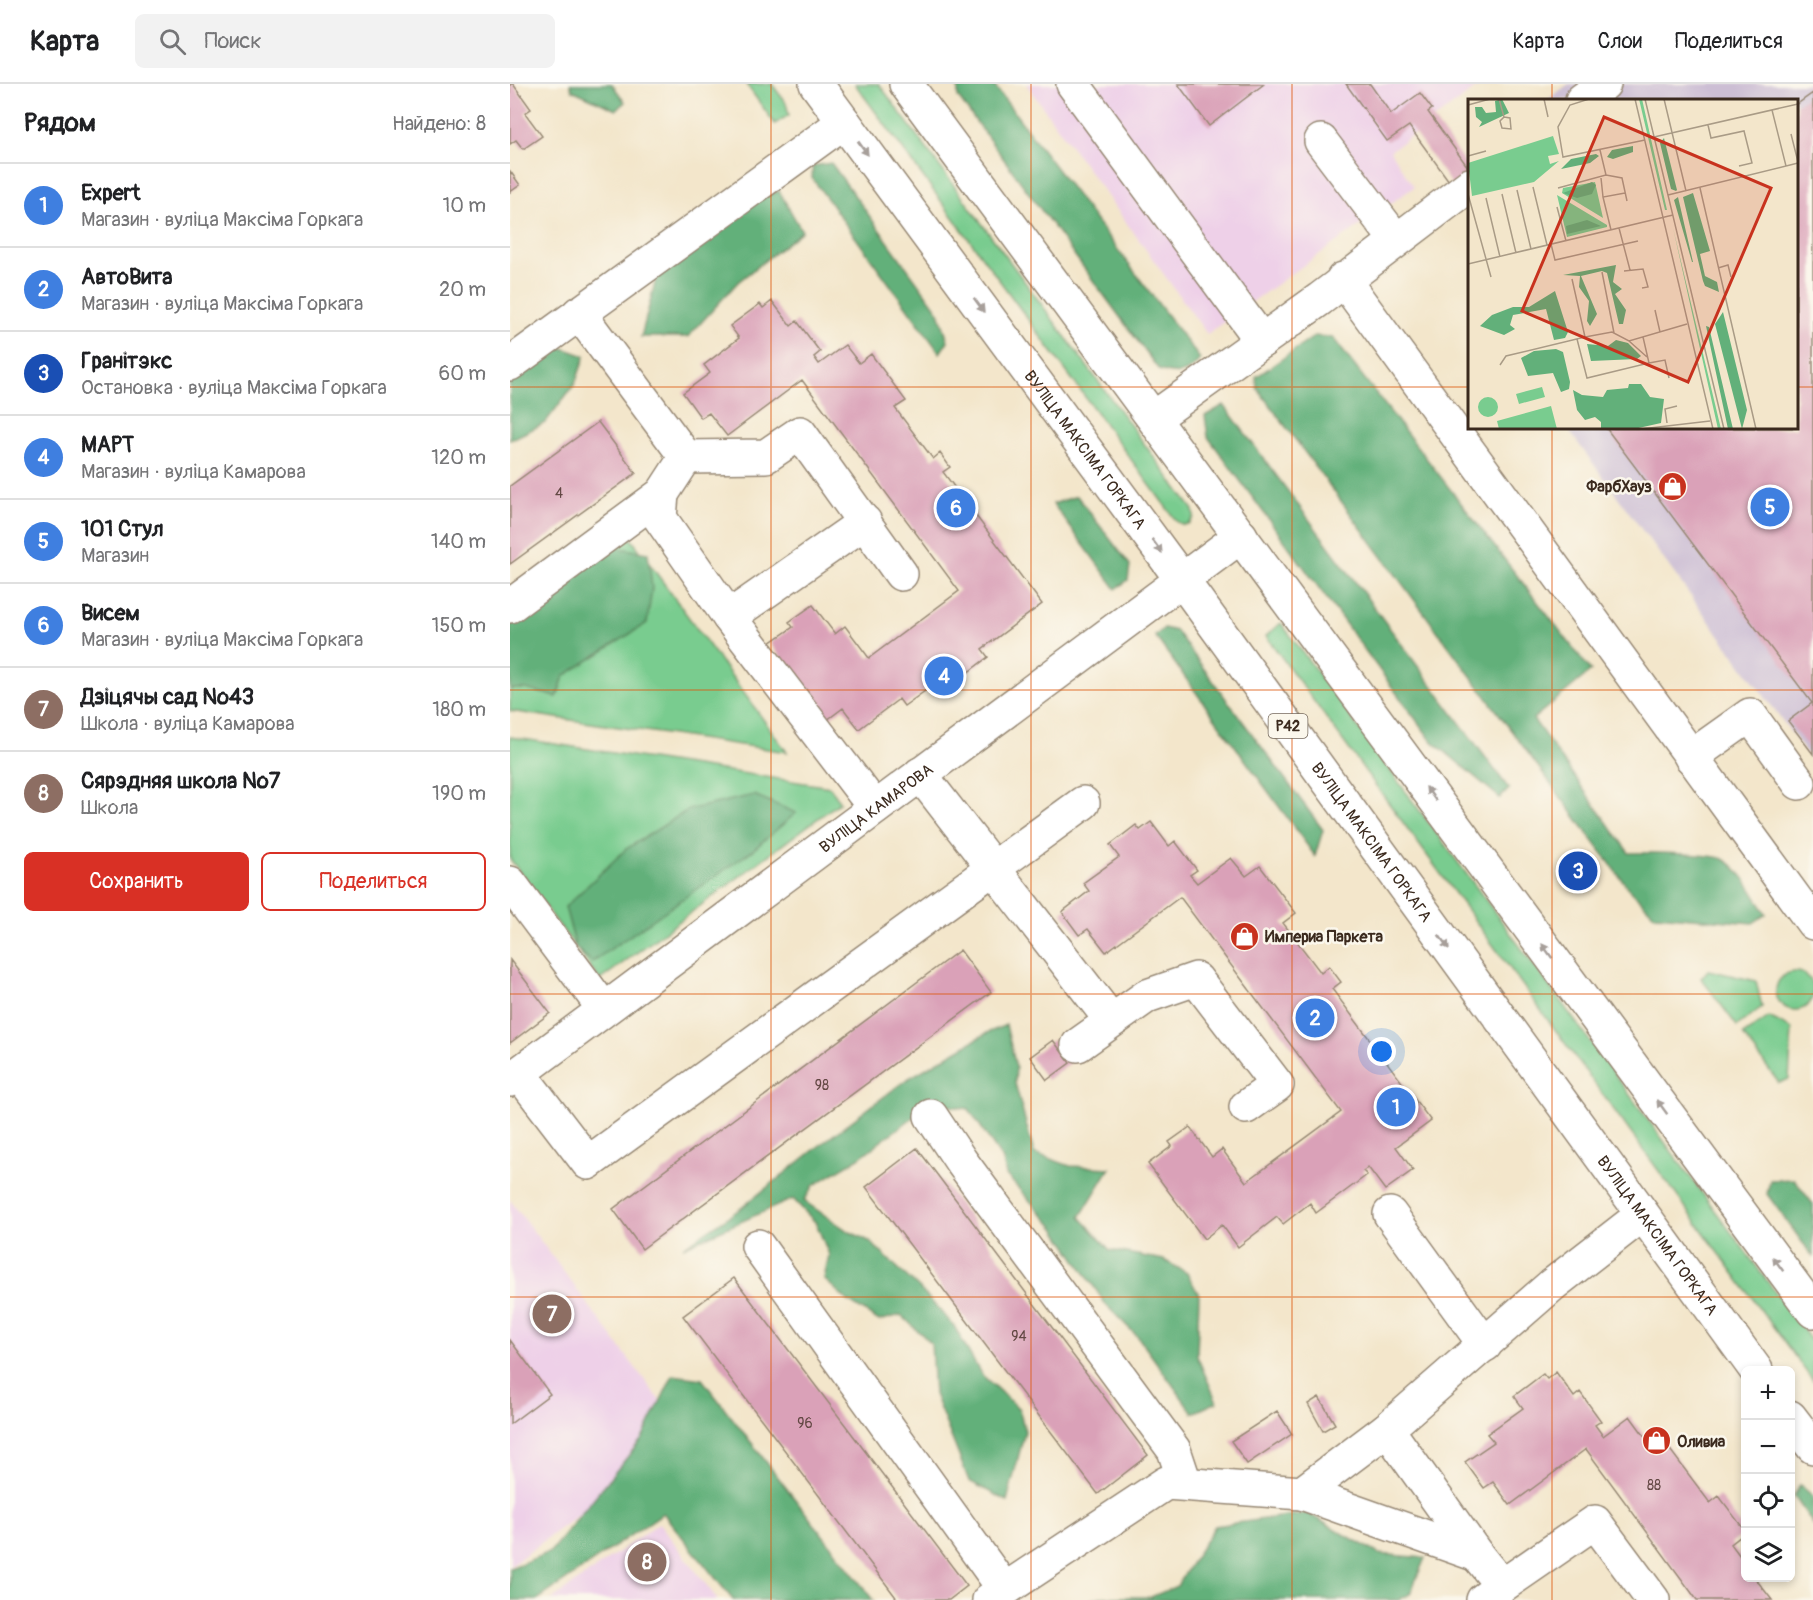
<!DOCTYPE html>
<html lang="ru">
<meta charset="utf-8">
<style>
:root{--surface:#fff;--page:#f2f2f2;--text:#202124;--muted:#757577;--line:#e0e0e0;--accent:#d93025}
body{margin:0;font-family:Pangolin,sans-serif;background:var(--page);color:var(--text)}
.controls{position:absolute;right:18px;bottom:18px;display:grid;overflow:hidden;border-radius:9px;box-shadow:0 3px 9px #0003}
.controls button{width:54px;height:54px;display:grid;place-items:center;padding:0;border:0;border-bottom:2px solid var(--line);background:var(--surface);color:var(--text);font:30px sans-serif}
.you{position:absolute;left:872px;top:968px;width:21px;height:21px;margin:-15px;border:4px solid #fff;border-radius:50%;background:#1a73e8;box-shadow:0 0 0 9px #1a73e833}
.badge{display:grid;place-items:center;width:39px;height:39px;border-radius:50%;background:var(--accent);color:#fff;font-size:20px;font-weight:700}
.pin{position:absolute;translate:-50% -50%;border:3px solid #fff;box-shadow:0 2px 6px #0006}
.list{margin:0;padding:0;list-style:none}
h2{display:flex;justify-content:space-between;align-items:center;height:78px;margin:0;padding:0 24px;font-size:26px}
h2 small{font-size:20px;font-weight:400;color:var(--muted)}
.list li{display:grid;grid-template-columns:39px 1fr auto;gap:18px;align-items:center;box-sizing:border-box;height:84px;padding:0 24px;border-top:2px solid var(--line)}
.list b{display:block;font-size:22px;white-space:nowrap}
.list p{margin:0;font-size:20px;white-space:nowrap;color:var(--muted)}
.list em{font-size:20px;font-style:normal;color:var(--muted)}
.actions{display:flex;gap:12px;padding:18px 24px}
.actions a{flex:1;padding:14px 0;border:2px solid var(--accent);border-radius:9px;text-align:center;font-size:21px;color:var(--accent)}
.actions .main{background:var(--accent);color:#fff}
.icon{flex:none;width:33px;height:33px;fill:none;stroke:currentColor;stroke-width:2;stroke-linecap:round;stroke-linejoin:round}
.map{position:relative;flex:none;width:1303px;height:1516px;overflow:hidden}
header{display:flex;align-items:center;gap:36px;box-sizing:border-box;height:84px;padding:0 30px;background:var(--surface);border-bottom:2px solid var(--line)}
header strong{font-size:28px}
nav{display:flex;gap:33px;margin-inline-start:auto;font-size:21px}
.search{width:420px;height:54px;background:var(--page);display:flex;align-items:center;gap:15px;box-sizing:border-box;padding:0 21px;border-radius:9px;color:var(--muted);font-size:22px}
main{display:flex}
aside{flex:1;background:var(--surface)}
.map>svg:first-child{display:block}
.built{fill:#eed0e8}
.industrial{fill:#ccbed4}
.green{fill:#79cc8f;stroke:#5a7b56;stroke-width:1.5}
.forest{fill:#62b07a;stroke:#4e6d4c;stroke-width:1.5}
.building{fill:#daa1b8}
.lines{fill:none;stroke-linecap:round;stroke-linejoin:round}
.minor-casing{stroke:#978874;stroke-width:36}
.major-casing{stroke:#978874;stroke-width:36}
.minor{stroke:#fff;stroke-width:33}
.major{stroke:#fff;stroke-width:33}
.oneway{fill:#a79f9a}
.grid{fill:none;stroke:#df570d;stroke-width:1.5;stroke-opacity:0.55}
.labels{text-anchor:middle;stroke-width:5;stroke-linejoin:round;paint-order:stroke}
.number-label{font-size:14px;fill:#634844}
.shield{fill:#fbf7ec;stroke:#75685c;stroke-width:1.5}
.shield-label{font-size:15px;font-weight:bold;fill:#3b2a1e}
.street-label{font-size:16px;fill:#3b2a1e;stroke:#fbf7ec}
.poi-label{font-size:16px;font-weight:bold;fill:#3b2a1e;stroke:#fbf7ec;text-anchor:start}
.inset-road{fill:none;stroke:#a99b86;stroke-width:1.5}
.view{fill:#c8321e;fill-opacity:0.15;stroke:#c8321e;stroke-width:3}
.inset-edge{fill:none;stroke:#3b2a1e;stroke-width:3}
</style>
<header>
<strong>Карта</strong>
<div class="search"><svg class="icon" aria-label="search" viewBox="0 0 24 24"><circle cx="10" cy="10" r="6"/><path d="M15 15l6 6"/></svg>Поиск</div>
<nav><a>Карта</a><a>Слои</a><a>Поделиться</a></nav>
</header>
<main>
<aside>
<h2>Рядом<small>Найдено: 8</small></h2>
<ul class="list">
<li><span class="badge" style="background:#3f7fe0">1</span><div><b>Expert</b><p>Магазин · вуліца Максіма Горкага</p></div><em>10 m</em></li>
<li><span class="badge" style="background:#3f7fe0">2</span><div><b>АвтоВита</b><p>Магазин · вуліца Максіма Горкага</p></div><em>20 m</em></li>
<li><span class="badge" style="background:#1a4fb4">3</span><div><b>Гранітэкс</b><p>Остановка · вуліца Максіма Горкага</p></div><em>60 m</em></li>
<li><span class="badge" style="background:#3f7fe0">4</span><div><b>МАРТ</b><p>Магазин · вуліца Камарова</p></div><em>120 m</em></li>
<li><span class="badge" style="background:#3f7fe0">5</span><div><b>101 Стул</b><p>Магазин</p></div><em>140 m</em></li>
<li><span class="badge" style="background:#3f7fe0">6</span><div><b>Висем</b><p>Магазин · вуліца Максіма Горкага</p></div><em>150 m</em></li>
<li><span class="badge" style="background:#8d6e63">7</span><div><b>Дзіцячы сад №43</b><p>Школа · вуліца Камарова</p></div><em>180 m</em></li>
<li><span class="badge" style="background:#8d6e63">8</span><div><b>Сярэдняя школа №7</b><p>Школа</p></div><em>190 m</em></li>
</ul>
<div class="actions"><a class="main">Сохранить</a><a>Поделиться</a></div>
</aside>
<div class="map">
<svg width="1303" height="1516" viewBox="0 0 1303 1516">
<rect width="100%" height="100%" fill="#fbf7ec"/>
<filter id="ink" filterUnits="userSpaceOnUse"><feTurbulence type="fractalNoise" baseFrequency=".0167" numOctaves="2"/><feDisplacementMap in="SourceGraphic" scale="12" xChannelSelector="R" yChannelSelector="G"/><feConvolveMatrix kernelMatrix="1 2 1 2 8 2 1 2 1" color-interpolation-filters="sRGB"/></filter>
<filter id="wash" filterUnits="userSpaceOnUse"><feTurbulence type="fractalNoise" baseFrequency=".008" numOctaves="4" result="noise"/><feDisplacementMap in="SourceGraphic" scale="24" xChannelSelector="R" yChannelSelector="G"/><feGaussianBlur stdDeviation="1.35" result="paint"/><feColorMatrix in="noise" values="0 0 0 0 0 0 0 0 0 0 0 0 0 0 0 0 0 1.4 0 .05"/><feComposite in="paint" operator="in"/></filter>
<g filter="url(#wash)">
<rect width="100%" height="100%" fill="#f3e6cb"/>
<path class="built" d="M 516,0 L 972,0 L 880,67 L 904,103 L 697,250 Z
M 0,1116 L 154,1322 L 158,1364 L 0,1482 Z
M 149,1439 L 208,1516 L 41,1516 Z"/>
<path class="industrial" d="M 1059,0 L 1303,0 L 1303,678 L 1057,344 L 1286,344 L 1286,16 L 1037,16 Z"/>
<path class="green" d="M 236,0 L 262,0 L 276,19 L 279,31 L 265,40 Z
M 345,0 L 369,0 L 683,426 L 684,433 L 680,439 L 674,441 L 667,438 Z
M 120,453 L 277,668 L 0,627 L 0,536 Z
M 771,539 L 1303,1259 L 1303,1297 L 756,552 Z
M 0,653 L 320,703 L 330,718 L 90,896 L 0,775 Z
M 1198,886 L 1246,897 L 1252,923 L 1227,942 L 1191,894 Z
M1266 907a19 19 0 1 1 38 0a19 19 0 1 1-38 0Z
M 1259,933 L 1282,945 L 1279,995 L 1269,999 L 1233,951 Z"/>
<path class="forest" d="M 60,0 L 102,0 L 115,18 L 106,26 L 62,6 Z
M 448,0 L 483,0 L 690,275 C 677,292 668,292 649,286 L 448,13 Z
M 321,79 L 429,228 L 438,257 L 430,269 L 302,94 L 303,82 Z
M 269,107 L 292,147 L 228,198 L 178,253 L 131,253 L 147,191 L 238,117 Z
M 805,252 L 823,254 L 1081,587 L 1023,635 L 1119,769 C 1133,768 1204,770 1213,775 C 1232,785 1245,812 1256,830 L 1243,839 L 1145,831 L 1119,805 L 747,304 L 746,293 Z
M 50,263 L 75,272 L 65,300 L 35,339 L 0,356 L 0,293 Z
M 714,321 L 999,705 L 990,714 L 921,656 L 698,353 L 695,332 Z
M 567,412 L 620,481 L 618,496 L 606,505 L 543,420 Z
M 104,463 L 138,469 L 142,504 L 137,539 L 54,592 L 47,613 L 16,605 L 0,605 L 0,540 Z
M 654,544 L 666,547 L 813,746 L 805,772 L 645,552 Z
M 244,711 L 286,729 L 243,766 L 82,878 L 66,864 L 55,823 L 116,765 L 178,726 Z
M 496,941 L 506,983 L 505,999 L 524,1069 L 560,1082 L 600,1084 L 570,1133 L 600,1166 L 654,1176 L 677,1189 L 689,1211 L 687,1272 L 707,1318 L 683,1329 L 628,1253 L 596,1221 L 545,1144 L 496,1091 L 493,1076 L 459,1025 L 422,1019 L 349,1074 L 304,1101 L 294,1117 L 338,1147 L 359,1157 L 409,1204 L 444,1242 L 471,1290 L 509,1325 L 515,1347 L 497,1417 L 459,1397 L 424,1310 L 421,1259 L 391,1231 L 369,1237 L 338,1217 L 314,1195 L 319,1171 L 306,1139 L 283,1115 L 173,1163 L 230,1125 L 314,1058 L 396,996 L 477,949 Z
M 1284,1095 L 1303,1120 L 1303,1173 L 1257,1110 L 1260,1096 Z
M 163,1291 L 192,1295 L 363,1516 L 223,1516 L 153,1429 L 27,1516 L 0,1516 L 0,1484 L 40,1468 L 132,1355 Z
M 1290,1401 L 1303,1412 L 1303,1440 L 1284,1412 Z
M 797,1429 L 869,1470 L 915,1474 L 900,1510 L 889,1516 L 580,1516 L 590,1513 L 641,1513 L 667,1502 L 705,1442 Z"/>
<g id="blocks">
<path class="building" d="M 0,0 L 3,0 L 21,25 L 15,29 L 32,52 L 13,65 L 6,56 L 0,60 Z
M 668,0 L 754,0 L 699,42 Z
M 836,0 L 860,0 L 881,30 L 910,9 L 922,25 L 918,28 L 960,86 L 960,126 L 899,42 L 877,57 Z
M 1303,9 L 1303,670 L 1278,637 L 1302,619 L 1096,344 L 1286,344 L 1286,21 Z
M 0,87 L 10,101 L 0,108 Z
M 262,217 L 281,242 L 287,237 L 310,268 L 304,273 L 309,280 L 335,261 L 349,279 L 361,270 L 396,317 L 385,324 L 423,375 L 430,369 L 440,383 L 433,388 L 532,520 L 472,565 L 478,573 L 428,611 L 422,602 L 394,622 L 389,615 L 349,645 L 333,624 L 317,636 L 260,559 L 283,543 L 279,538 L 303,521 L 325,550 L 335,542 L 359,574 L 449,507 L 292,296 L 217,352 L 199,329 L 191,334 L 173,309 L 200,289 L 194,281 L 229,254 L 220,242 L 250,220 L 253,224 Z
M 88,338 L 126,389 L 0,480 L 0,402 Z
M 641,738 L 659,762 L 665,757 L 687,786 L 680,791 L 687,799 L 721,774 L 736,792 L 750,782 L 786,829 L 773,839 L 811,889 L 819,882 L 831,898 L 822,905 L 921,1037 L 886,1063 L 903,1086 L 875,1106 L 858,1083 L 853,1087 L 857,1091 L 806,1129 L 800,1119 L 773,1140 L 767,1133 L 728,1163 L 712,1141 L 694,1155 L 638,1080 L 662,1062 L 659,1058 L 680,1043 L 702,1073 L 712,1065 L 736,1098 L 831,1028 L 670,813 L 596,868 L 578,845 L 569,851 L 552,828 L 579,807 L 573,799 L 609,773 L 600,761 L 626,741 L 630,746 Z
M 450,866 L 481,908 L 132,1165 L 103,1125 Z
M 0,876 L 40,929 L 0,959 Z
M 543,956 L 560,979 L 537,996 L 520,973 Z
M 407,1064 L 638,1371 L 588,1410 L 356,1103 Z
M 224,1194 L 457,1502 L 439,1516 L 388,1516 L 173,1232 Z
M 0,1256 L 40,1310 L 0,1340 Z
M 1046,1288 L 1064,1313 L 1070,1308 L 1091,1337 L 1085,1341 L 1093,1352 L 1120,1332 L 1136,1354 L 1146,1347 L 1200,1419 L 1209,1412 L 1236,1448 L 1221,1460 L 1236,1480 L 1236,1494 L 1245,1494 L 1262,1516 L 1187,1516 L 1076,1365 L 1000,1421 L 983,1398 L 974,1404 L 955,1378 L 984,1358 L 977,1350 L 1013,1324 L 1004,1312 L 1033,1290 L 1037,1295 Z
M 809,1313 L 825,1340 L 813,1347 L 798,1320 Z
M 767,1327 L 782,1350 L 737,1380 L 721,1357 Z"/>
</g>
</g>
<g filter="url(#ink)">
<use href="#blocks" fill-opacity="0" stroke="#978874" stroke-width="1.5"/>
<g class="lines">
<defs>
<g id="minor">
<path d="M 563,0 L 752,257"/>
<path d="M 1072,16 L 1094,0"/>
<path d="M 811,57 L 886,156"/>
<path d="M 833,195 L 1303,839"/>
<path d="M 0,280 L 334,38"/>
<path d="M 644,334 L 810,215 L 960,101"/>
<path d="M 176,373 L 256,372 L 290,349 L 391,490"/>
<path d="M 152,410 L 150,434 L 219,533"/>
<path d="M 355,438 L 219,533 L 365,724"/>
<path d="M 0,522 L 152,410 L 176,373 L 69,229"/>
<path d="M 1181,673 L 1240,631 L 1289,699"/>
<path d="M 410,690 L 601,936"/>
<path d="M 0,799 L 94,925"/>
<path d="M 568,961 L 637,912 L 686,895 L 767,1001 L 736,1023"/>
<path d="M 9,989 L 78,1079 L 573,719"/>
<path id="s1" d="M 0,996 L 731,452"/>
<path d="M 421,1032 L 451,1077 L 664,1366 L 675,1399"/>
<path d="M 880,1130 L 975,1261"/>
<path d="M 248,1162 L 494,1505"/>
<path d="M 877,1345 L 967,1471 L 992,1502 L 973,1516"/>
<path d="M 792,1409 L 967,1471"/>
<path d="M 992,1502 L 1085,1438 L 1143,1516"/>
<path d="M 479,1516 L 656,1399 L 792,1409 L 877,1345 L 1042,1201 L 1132,1131"/>
</g>
<g id="major">
<path id="s2" d="M 306,0 L 672,496 L 1246,1286"/>
<path d="M 396,0 L 1303,1227"/>
<path d="M 1280,1333 L 1303,1363"/>
</g>
</defs>
<use href="#minor" class="minor-casing"/>
<use href="#major" class="major-casing"/>
<use href="#minor" class="minor"/>
<use href="#major" class="major"/>
</g>
<defs><path id="oneway-solid" d="M-6-.8H1V-3.2L6.5 0L1 3.2V.8H-6Z" transform="scale(1.5)"/></defs>
<g class="oneway">
<use href="#oneway-solid" transform="translate(353 64) rotate(54)"/>
<use href="#oneway-solid" transform="translate(469 221) rotate(54)"/>
<use href="#oneway-solid" transform="translate(647 462) rotate(54)"/>
<use href="#oneway-solid" transform="translate(921 710) rotate(-126)"/>
<use href="#oneway-solid" transform="translate(934 858) rotate(54)"/>
<use href="#oneway-solid" transform="translate(1037 867) rotate(-126)"/>
<use href="#oneway-solid" transform="translate(1152 1023) rotate(-126)"/>
<use href="#oneway-solid" transform="translate(1268 1180) rotate(-126)"/>
</g>
</g>
<path class="grid" d="M 261,0 L 261,1516M 521,0 L 521,1516M 782,0 L 782,1516M 1042,0 L 1042,16M 0,303 L 960,303M 1286,303 L 1303,303M 1042,344 L 1042,1516M 0,606 L 1303,606M 0,910 L 1303,910M 0,1213 L 1303,1213"/>
<defs>
<symbol id="shop-disc" viewBox="-11 -11 22 22"><circle r="9.5" fill="#c8321e" stroke="#fbf7ec"/><path d="M-5-2.5h2.3a2.7 3.5 0 0 1 5.4 0H5L5.5 6h-11ZM-1.5-2.5h3a1.5 2.3 0 0 0-3 0Z" fill="#fff"/></symbol>
</defs>
<g fill-rule="evenodd">
<use href="#shop-disc" x="1146" y="386" width="33" height="33"/>
<use href="#shop-disc" x="718" y="836" width="33" height="33"/>
<use href="#shop-disc" x="1130" y="1340" width="33" height="33"/>
</g>
<g class="labels">
<g class="number-label">
<text x="49" y="414">4</text>
<text x="312" y="1006">98</text>
<text x="509" y="1257">94</text>
<text x="295" y="1344">96</text>
<text x="1144" y="1406">88</text>
</g>
<rect class="shield" x="758.5" y="630" width="39" height="24" rx="4.5"/>
<g class="shield-label">
<text x="778" y="647">Р42</text>
</g>
<g class="street-label">
<text dy="6" stroke="none"><textPath href="#s2" startOffset="454">ВУЛІЦА МАКСІМА ГОРКАГА</textPath></text>
<text dy="6" stroke="none"><textPath href="#s1" startOffset="456">ВУЛІЦА КАМАРОВА</textPath></text>
<text dy="6" stroke="none"><textPath href="#s2" startOffset="940">ВУЛІЦА МАКСІМА ГОРКАГА</textPath></text>
<text dy="6" stroke="none"><textPath href="#s2" startOffset="1426">ВУЛІЦА МАКСІМА ГОРКАГА</textPath></text>
</g>
<g class="poi-label">
<text x="1142" y="408" text-anchor="end">ФарбХауз</text>
<text x="755" y="858">Империа Паркета</text>
<text x="1167" y="1363">Оливиа</text>
</g>
</g>
<g transform="translate(958 15)">
<rect width="330" height="330" fill="#f3e6cb"/>
<path d="M 171,0 L 174,0 L 199,111 L 197,111 ZM 85,37 L 91,55 L 80,57 L 82,65 L 91,62 L 66,83 L 4,97 L 0,64 ZM 127,83 L 135,119 L 94,94 L 95,89 ZM 89,96 L 139,126 L 139,128 L 99,138 ZM 205,129 L 253,330 L 250,330 ZM 74,288 L 77,298 L 51,305 L 48,295 ZM10 308a10 10 0 1 1 20 0a10 10 0 1 1-20 0ZM 83,307 L 89,330 L 31,330 L 29,322 Z" fill="#79cc8f"/>
<path d="M 34,0 L 41,14 L 11,28 L 14,23 L 8,18 L 7,8 L 14,8 L 18,14 L 28,13 L 27,2 ZM 196,39 L 209,91 L 208,92 L 203,90 L 192,44 ZM 165,47 L 165,53 L 145,60 L 139,58 L 144,51 ZM 128,55 L 131,57 L 122,64 L 93,70 L 103,60 ZM 124,83 L 128,86 L 124,95 L 109,99 L 95,94 ZM 225,94 L 242,152 L 232,155 L 237,177 L 249,183 L 251,193 L 237,187 L 235,182 L 215,98 ZM 210,98 L 225,163 L 224,163 L 206,101 ZM 119,121 L 133,127 L 99,135 L 98,127 ZM 148,166 L 145,183 L 154,190 L 147,195 L 158,211 L 155,225 L 151,225 L 139,174 L 134,172 L 113,177 L 129,215 L 122,227 L 119,222 L 121,202 L 111,188 L 112,177 L 95,176 ZM 87,192 L 100,233 L 97,239 L 86,241 L 78,210 L 45,216 L 42,226 L 47,230 L 36,236 L 12,227 L 24,216 L 45,208 L 61,208 ZM 255,213 L 279,311 L 274,330 L 247,225 ZM 238,227 L 241,228 L 265,330 L 260,330 ZM 148,241 L 160,244 L 173,257 L 169,260 L 123,262 L 119,245 L 140,247 ZM 88,250 L 95,253 L 102,283 L 101,290 L 93,293 L 85,274 L 60,277 L 53,259 L 66,252 ZM 161,285 L 173,285 L 182,298 L 196,300 L 193,324 L 166,330 L 133,330 L 133,323 L 127,318 L 117,321 L 109,311 L 105,291 L 114,296 L 135,298 L 139,291 L 160,289 Z" fill="#62b07a"/>
<path class="inset-road" d="M 31,0 L 36,18 L 32,22 L 34,29 L 43,30 L 42,19 L 36,18M 76,0 L 80,18M 121,0 L 102,6 L 90,28 L 95,58 L 177,41M 167,0 L 245,330M 177,0 L 256,330M 196,0 L 218,92M 0,6 L 22,0M 304,11 L 318,67M 240,26 L 243,39 L 276,32 L 284,64 L 271,67M 323,35 L 330,63M 186,38 L 330,5M 0,57 L 18,52M 138,76 L 154,79 L 159,102M 133,79 L 135,98M 65,88 L 79,146M 90,89 L 138,76 L 132,51M 232,89 L 288,330M 49,91 L 63,150M 0,95 L 23,178M 34,95 L 48,154M 200,96 L 330,64M 18,99 L 32,158M 89,108 L 98,142M 151,129 L 162,171M 143,131 L 135,98 L 157,94M 83,145 L 87,161 L 170,142M 0,165 L 205,116M 250,169 L 260,166 L 263,178M 156,172 L 175,170 L 180,188 L 174,189M 134,173 L 146,234M 104,180 L 117,238M 187,211 L 192,233M 109,240 L 119,279 L 181,264 L 175,238M 161,242 L 179,258M 181,264 L 197,261 L 201,279M 32,266 L 38,257 L 117,238 L 144,233 L 161,242 L 219,225M 199,324 L 197,310 L 209,307M 173,330 L 242,322"/>
<path class="view" d="M 136,18 L 303,89 L 220,283 L 54,212 Z"/>
<rect width="330" height="330" class="inset-edge"/>
</g>
</svg>
<div class="controls">
<button>+</button>
<button>−</button>
<button><svg class="icon" aria-label="locate" viewBox="0 0 24 24"><circle cx="12" cy="12" r="6"/><path d="M12 2v4M12 18v4M2 12h4M18 12h4"/></svg></button>
<button><svg class="icon" aria-label="layers" viewBox="0 0 24 24"><path d="M12 4l9 5-9 5-9-5zM3 14l9 5 9-5"/></svg></button>
</div>
<div class="you"></div>
<div class="pin badge" style="left:886px;top:1023px;background:#3f7fe0">1</div>
<div class="pin badge" style="left:805px;top:934px;background:#3f7fe0">2</div>
<div class="pin badge" style="left:1068px;top:787px;background:#1a4fb4">3</div>
<div class="pin badge" style="left:434px;top:592px;background:#3f7fe0">4</div>
<div class="pin badge" style="left:1260px;top:423px;background:#3f7fe0">5</div>
<div class="pin badge" style="left:446px;top:424px;background:#3f7fe0">6</div>
<div class="pin badge" style="left:42px;top:1230px;background:#8d6e63">7</div>
<div class="pin badge" style="left:137px;top:1478px;background:#8d6e63">8</div>
</div>
</main>
